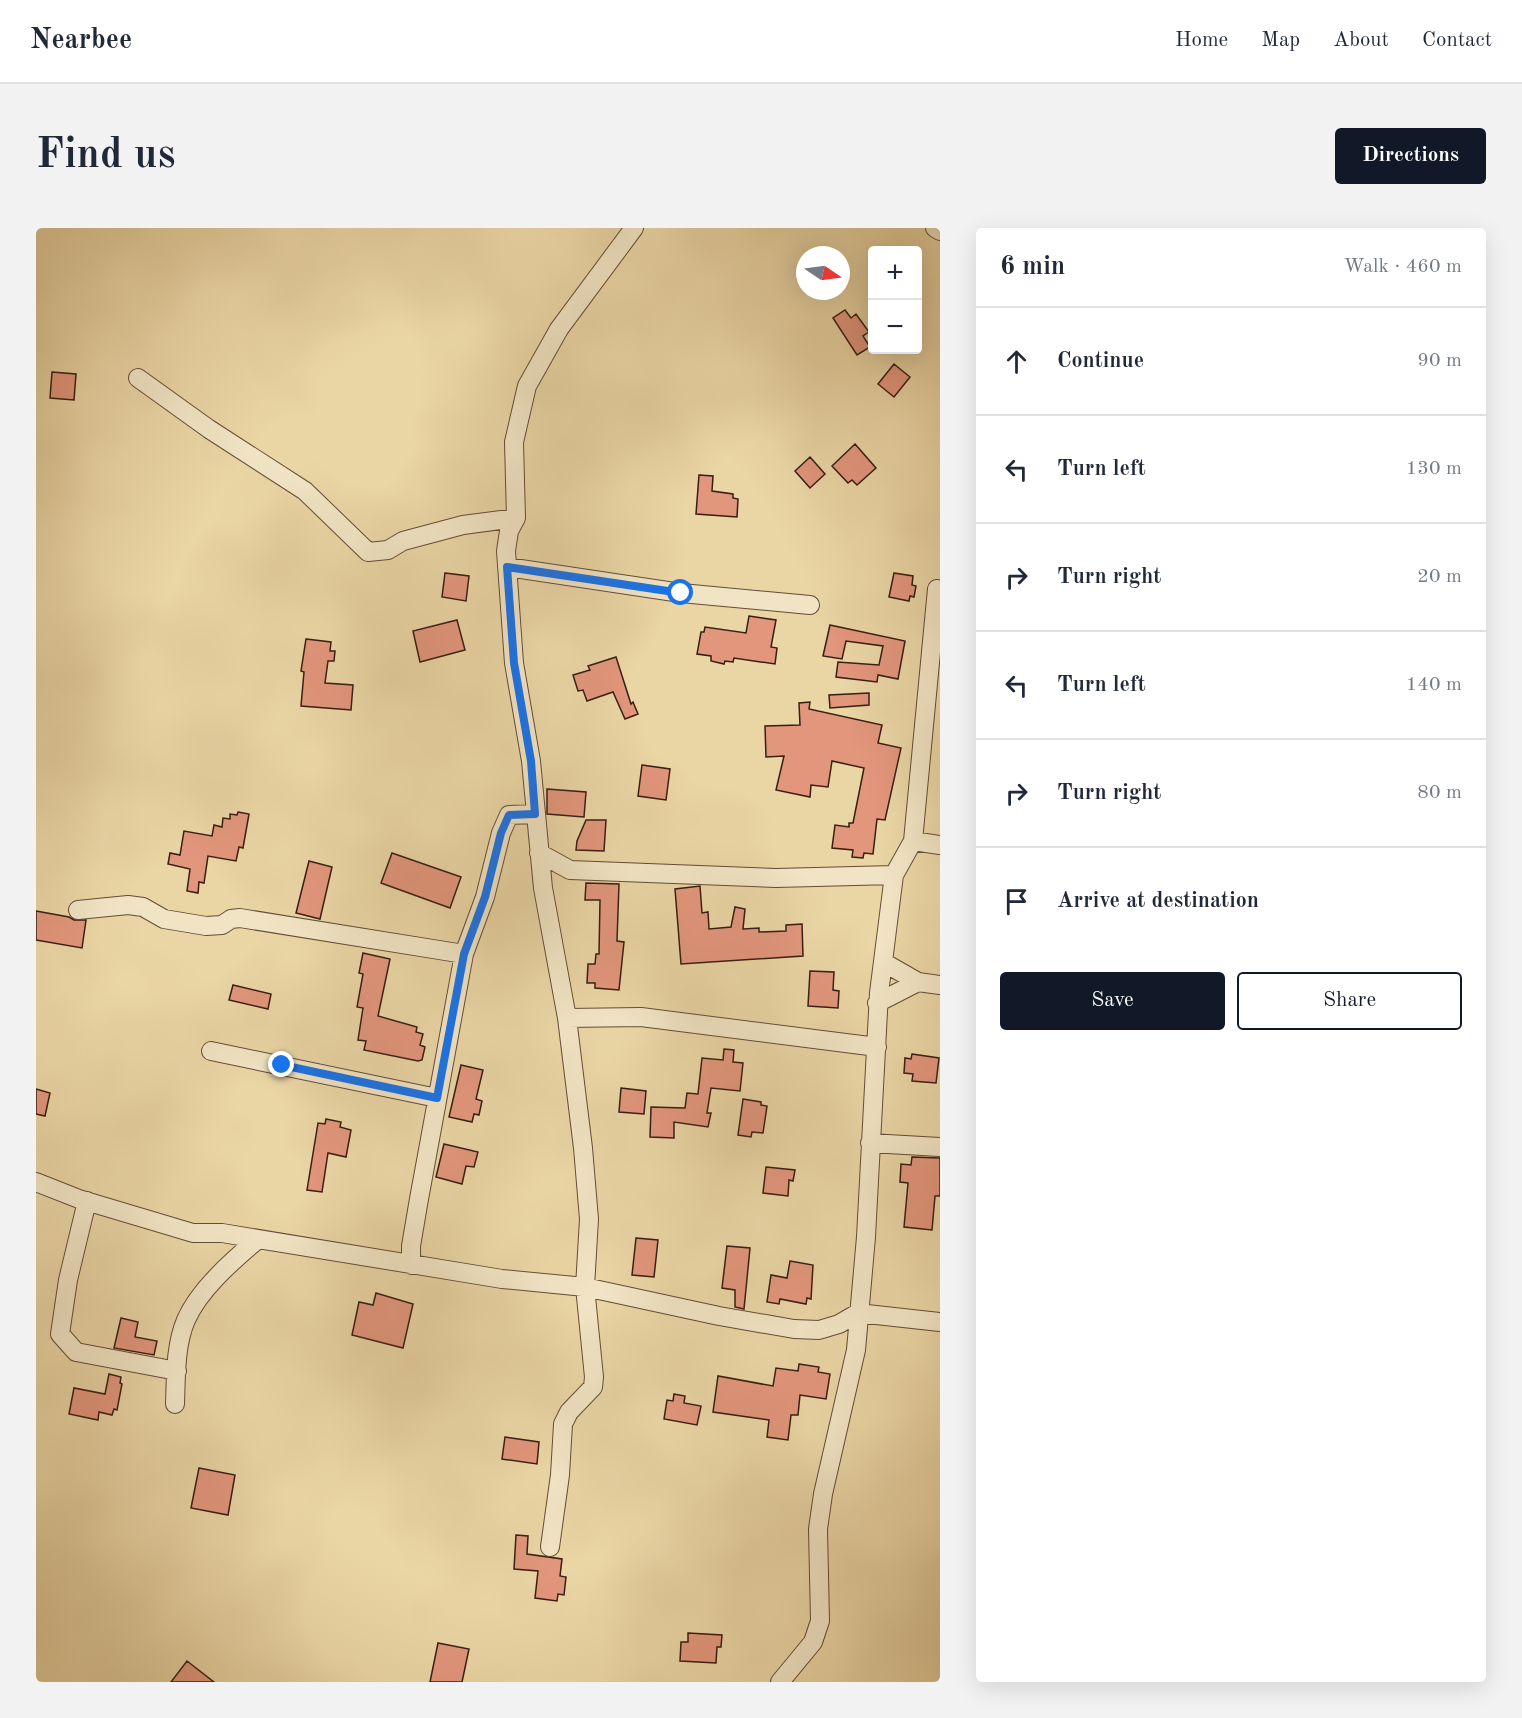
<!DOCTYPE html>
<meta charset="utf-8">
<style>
:root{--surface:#fff;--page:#f2f2f3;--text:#1f2937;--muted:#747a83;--line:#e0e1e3;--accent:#111827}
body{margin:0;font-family:"Old Standard TT",serif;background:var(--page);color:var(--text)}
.controls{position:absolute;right:18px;top:18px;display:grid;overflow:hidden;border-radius:6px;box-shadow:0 6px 24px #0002}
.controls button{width:54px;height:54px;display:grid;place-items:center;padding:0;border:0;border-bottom:2px solid var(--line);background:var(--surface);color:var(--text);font:30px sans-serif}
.compass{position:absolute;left:760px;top:18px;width:54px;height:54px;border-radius:50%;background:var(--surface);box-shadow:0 6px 24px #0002;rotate:103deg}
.stop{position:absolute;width:18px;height:18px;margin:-14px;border:4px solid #1a73e8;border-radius:50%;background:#fff}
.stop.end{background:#1a73e8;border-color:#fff;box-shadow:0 2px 6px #0008}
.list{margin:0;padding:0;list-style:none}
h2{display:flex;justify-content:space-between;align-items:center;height:78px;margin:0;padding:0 24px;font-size:26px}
h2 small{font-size:20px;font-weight:400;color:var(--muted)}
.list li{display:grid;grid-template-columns:39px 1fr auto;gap:18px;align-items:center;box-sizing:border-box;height:108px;padding:0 24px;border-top:2px solid var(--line)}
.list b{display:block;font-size:22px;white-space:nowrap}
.list em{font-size:20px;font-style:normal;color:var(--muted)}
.actions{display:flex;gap:12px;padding:18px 24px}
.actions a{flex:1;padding:14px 0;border:2px solid var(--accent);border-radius:6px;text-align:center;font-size:21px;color:var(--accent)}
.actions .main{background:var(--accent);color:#fff}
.icon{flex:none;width:33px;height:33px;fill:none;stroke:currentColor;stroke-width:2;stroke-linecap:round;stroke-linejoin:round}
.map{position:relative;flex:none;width:904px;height:1454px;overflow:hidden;border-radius:6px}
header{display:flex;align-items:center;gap:36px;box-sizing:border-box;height:84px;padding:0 30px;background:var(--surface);border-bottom:2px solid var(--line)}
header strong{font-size:28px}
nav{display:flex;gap:33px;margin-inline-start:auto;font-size:21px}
.intro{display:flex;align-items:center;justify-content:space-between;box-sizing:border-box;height:144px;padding:0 36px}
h1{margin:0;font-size:42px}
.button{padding:15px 27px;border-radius:6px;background:var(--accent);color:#fff;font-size:21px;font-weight:700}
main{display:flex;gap:36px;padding:0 36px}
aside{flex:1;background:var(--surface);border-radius:6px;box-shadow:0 6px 24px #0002}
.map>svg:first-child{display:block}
.building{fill:#e2967c;stroke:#371e11;stroke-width:1.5}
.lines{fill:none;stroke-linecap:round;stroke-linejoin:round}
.minor-casing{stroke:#644c36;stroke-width:20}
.minor{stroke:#f1e4c4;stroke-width:18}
.route{stroke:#1a73e8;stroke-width:8}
</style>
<header>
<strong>Nearbee</strong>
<nav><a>Home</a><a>Map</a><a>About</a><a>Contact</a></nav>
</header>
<div class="intro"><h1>Find us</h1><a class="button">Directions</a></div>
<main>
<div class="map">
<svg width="904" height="1454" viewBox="0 0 904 1454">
<rect width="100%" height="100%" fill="#ead5a5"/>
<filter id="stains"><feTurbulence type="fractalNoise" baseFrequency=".00333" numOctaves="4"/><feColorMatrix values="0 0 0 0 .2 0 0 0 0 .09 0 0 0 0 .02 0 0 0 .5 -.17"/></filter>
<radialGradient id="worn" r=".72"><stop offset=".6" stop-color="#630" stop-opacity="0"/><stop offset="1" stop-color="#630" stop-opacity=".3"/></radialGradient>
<path class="building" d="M 809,82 L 815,90 L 820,86 L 833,104 L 827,108 L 834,119 L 821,127 L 797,90 Z
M 858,136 L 874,149 L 858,169 L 842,156 Z
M 16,144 L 40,146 L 38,172 L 14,170 Z
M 819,216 L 840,240 L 821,257 L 816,252 L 812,255 L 796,238 Z
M 774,229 L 789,246 L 774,260 L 759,243 Z
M 663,247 L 677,248 L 676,263 L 697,266 L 697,270 L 702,271 L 701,289 L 660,286 Z
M 409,345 L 433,348 L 430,373 L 406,369 Z
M 858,345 L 877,348 L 876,357 L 880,358 L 878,369 L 874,368 L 873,373 L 853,369 Z
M 713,388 L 740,392 L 735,419 L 741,420 L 739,436 L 698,430 L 697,434 L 689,433 L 688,436 L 675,433 L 675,428 L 661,426 L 665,404 L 668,404 L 669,399 L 710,405 Z
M 421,392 L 429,422 L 384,434 L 377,403 Z
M 794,397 L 869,413 L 862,451 L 842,447 L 841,454 L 800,449 L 802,434 L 843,437 L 847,418 L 810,413 L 806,431 L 787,428 Z
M 270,411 L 295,414 L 294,423 L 299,423 L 298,433 L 292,433 L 289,455 L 317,457 L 315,482 L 265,478 L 268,444 L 265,443 Z
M 580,429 L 595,476 L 597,474 L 602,486 L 589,491 L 577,464 L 551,473 L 547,462 L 542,463 L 537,447 L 554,442 L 552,438 Z
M 833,465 L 833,477 L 794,480 L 793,467 Z
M 774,474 L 773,481 L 846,497 L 842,515 L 865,520 L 849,592 L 841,591 L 837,626 L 828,625 L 827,630 L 816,629 L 817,622 L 796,620 L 799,597 L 813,599 L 813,595 L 817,595 L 828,540 L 796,533 L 792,559 L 775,557 L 774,569 L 740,562 L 748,528 L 730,529 L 729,498 L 764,497 L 763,475 Z
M 606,537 L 634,541 L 630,572 L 602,568 Z
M 511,561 L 550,564 L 548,589 L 511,586 Z
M 202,584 L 213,586 L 207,620 L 203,619 L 200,633 L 172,628 L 168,655 L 163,654 L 162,665 L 151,663 L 154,641 L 132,636 L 134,625 L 144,627 L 148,603 L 176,608 L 178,597 L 186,599 L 187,590 L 194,591 L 194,586 L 201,587 Z
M 550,592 L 570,592 L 568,623 L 540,622 L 541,613 Z
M 356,625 L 425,649 L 414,680 L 345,655 Z
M 273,633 L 296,639 L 284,691 L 260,685 Z
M 550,655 L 583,656 L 581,713 L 588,714 L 583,762 L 559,760 L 559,755 L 551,755 L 552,736 L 559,736 L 560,726 L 563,726 L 564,672 L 549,672 Z
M 664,658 L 666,685 L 672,684 L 673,701 L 695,699 L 699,679 L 709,681 L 707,701 L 723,700 L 723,704 L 750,703 L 750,697 L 766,696 L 767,728 L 645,736 L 639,661 Z
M 0,683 L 33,689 L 38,692 L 50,692 L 46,720 L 0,712 Z
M 327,725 L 354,731 L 342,788 L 381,799 L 380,804 L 387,806 L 384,817 L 389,819 L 386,832 L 382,833 L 328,822 L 330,813 L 322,812 L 327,780 L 321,779 L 327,746 L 323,745 Z
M 774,743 L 798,744 L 797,762 L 803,763 L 802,780 L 772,778 Z
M 197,757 L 235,766 L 232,781 L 193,772 Z
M 688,821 L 698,822 L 697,834 L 707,835 L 704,863 L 675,860 L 671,885 L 675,885 L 672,899 L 638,894 L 638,910 L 614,909 L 615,879 L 649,880 L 651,865 L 662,866 L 666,830 L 687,832 Z
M 876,826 L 903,830 L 900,855 L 876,853 L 877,846 L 868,845 L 869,830 L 875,831 Z
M 425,837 L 447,842 L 440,871 L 446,873 L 443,887 L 438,886 L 436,894 L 413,889 Z
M 585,860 L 610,863 L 608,886 L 583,884 Z
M 0,861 L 14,865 L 9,888 L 0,886 Z
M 707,871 L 725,874 L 725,877 L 731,878 L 727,905 L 716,904 L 715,909 L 702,907 Z
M 290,891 L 305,894 L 304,899 L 315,902 L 310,929 L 292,925 L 286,964 L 271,962 L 282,895 L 289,896 Z
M 408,916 L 442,924 L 438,939 L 430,938 L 426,956 L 400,949 Z
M 876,929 L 904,930 L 904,968 L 899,968 L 896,1002 L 868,999 L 872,955 L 864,954 L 865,936 L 875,937 Z
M 730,939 L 759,942 L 757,953 L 753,952 L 752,968 L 727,965 Z
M 600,1010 L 622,1012 L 618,1049 L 596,1047 Z
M 691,1018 L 714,1020 L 708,1081 L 699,1079 L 699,1062 L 686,1060 Z
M 754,1033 L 777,1037 L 775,1071 L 771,1070 L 770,1076 L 744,1071 L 743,1076 L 731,1074 L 735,1047 L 751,1050 Z
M 340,1065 L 377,1076 L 367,1120 L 316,1107 L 323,1074 L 337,1077 Z
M 85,1090 L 102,1094 L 99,1109 L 121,1113 L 118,1127 L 78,1120 Z
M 763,1136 L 783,1139 L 782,1144 L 794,1146 L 790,1171 L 764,1167 L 762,1187 L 755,1187 L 752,1212 L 731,1209 L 733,1192 L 677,1184 L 682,1148 L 737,1158 L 740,1140 L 762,1143 Z
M 73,1146 L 85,1149 L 84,1155 L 86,1156 L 81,1182 L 78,1181 L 76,1187 L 63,1184 L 62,1192 L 33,1186 L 38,1160 L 69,1166 Z
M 638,1166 L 649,1168 L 648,1175 L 665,1178 L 661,1197 L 628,1191 L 631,1172 L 637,1173 Z
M 469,1209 L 503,1214 L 501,1236 L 466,1231 Z
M 163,1240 L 199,1247 L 192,1287 L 155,1280 Z
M 480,1307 L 492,1308 L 491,1326 L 526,1331 L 524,1348 L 530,1349 L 528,1367 L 522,1366 L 521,1373 L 499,1370 L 502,1343 L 478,1341 Z
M 652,1405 L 686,1407 L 685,1419 L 681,1419 L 680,1435 L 644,1433 L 645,1414 L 652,1414 Z
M 402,1415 L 433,1421 L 426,1454 L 394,1454 Z
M 151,1433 L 178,1454 L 135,1454 Z"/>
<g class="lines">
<defs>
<path id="minor" d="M 899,0 L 904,3
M 102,150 L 173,201 L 269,263 L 332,324 L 352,322 L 367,313 L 427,297 L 480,290
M 471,339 L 645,365 L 774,377
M 877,613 L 904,617
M 503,625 L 534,642 L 740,650 L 858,647
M 42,682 L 92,677 L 107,679 L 128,691 L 170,698 L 186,697 L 195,691 L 204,690 L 428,726
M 847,734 L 882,754 L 904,757
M 841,775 L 882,754
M 531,790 L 605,789 L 841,819
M 175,823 L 401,870
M 834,915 L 904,919
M 0,954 L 43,971 L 157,1005 L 186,1005 L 466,1051 L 549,1059 L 683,1088 L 758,1101 L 783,1102 L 803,1096 L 822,1085 L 904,1094
M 51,973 L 32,1052 L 24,1106 L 40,1124 L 141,1143
M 375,1037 L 375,1018 L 383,971 L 428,726 L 449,669 L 465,605 L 473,587 L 499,586
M 139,1176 C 140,1150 139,1117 150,1092 C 163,1062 196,1033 221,1012
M 514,1319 L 524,1247 L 527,1196 L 533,1184 L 557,1159 L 558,1149 L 549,1059 L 553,991 L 547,920 L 531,790 L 507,660 L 495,533 L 478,435 L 470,323 L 473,303 L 480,290 L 478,214 L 491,158 L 523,101 L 598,0
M 744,1454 L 777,1414 L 784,1393 L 782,1301 L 787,1266 L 820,1122 L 830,1009 L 843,765 L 858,647 L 877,613 L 901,361"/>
</defs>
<use href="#minor" class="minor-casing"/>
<use href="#minor" class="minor"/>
</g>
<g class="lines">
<path class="route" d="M 246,837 L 401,870 L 428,726 L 449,669 L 465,605 L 473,587 L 499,586 L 495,533 L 478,435 L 471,339 L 645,365"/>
</g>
<rect width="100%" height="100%" filter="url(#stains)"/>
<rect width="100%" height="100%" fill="url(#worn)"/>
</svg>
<div class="controls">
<button>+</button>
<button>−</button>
</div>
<svg class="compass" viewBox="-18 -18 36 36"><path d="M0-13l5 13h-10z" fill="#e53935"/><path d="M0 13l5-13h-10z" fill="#747a83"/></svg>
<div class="stop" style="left:645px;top:365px"></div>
<div class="stop end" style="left:246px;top:837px"></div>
</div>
<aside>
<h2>6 min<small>Walk · 460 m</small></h2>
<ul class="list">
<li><svg class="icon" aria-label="ahead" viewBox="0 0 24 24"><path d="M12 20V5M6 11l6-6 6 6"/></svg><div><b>Continue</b></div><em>90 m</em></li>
<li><svg class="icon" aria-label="left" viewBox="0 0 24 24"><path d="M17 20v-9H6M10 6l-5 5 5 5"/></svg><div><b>Turn left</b></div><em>130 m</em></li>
<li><svg class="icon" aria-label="right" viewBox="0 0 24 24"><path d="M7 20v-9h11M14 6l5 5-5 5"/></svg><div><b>Turn right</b></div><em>20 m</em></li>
<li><svg class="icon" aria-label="left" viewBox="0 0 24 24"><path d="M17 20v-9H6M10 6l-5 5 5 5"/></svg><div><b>Turn left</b></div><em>140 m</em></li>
<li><svg class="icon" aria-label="right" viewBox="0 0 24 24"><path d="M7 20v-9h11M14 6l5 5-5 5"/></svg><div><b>Turn right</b></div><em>80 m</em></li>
<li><svg class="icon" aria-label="arrive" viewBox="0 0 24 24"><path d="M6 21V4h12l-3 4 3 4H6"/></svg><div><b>Arrive at destination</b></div></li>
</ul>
<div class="actions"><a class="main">Save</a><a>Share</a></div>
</aside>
</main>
